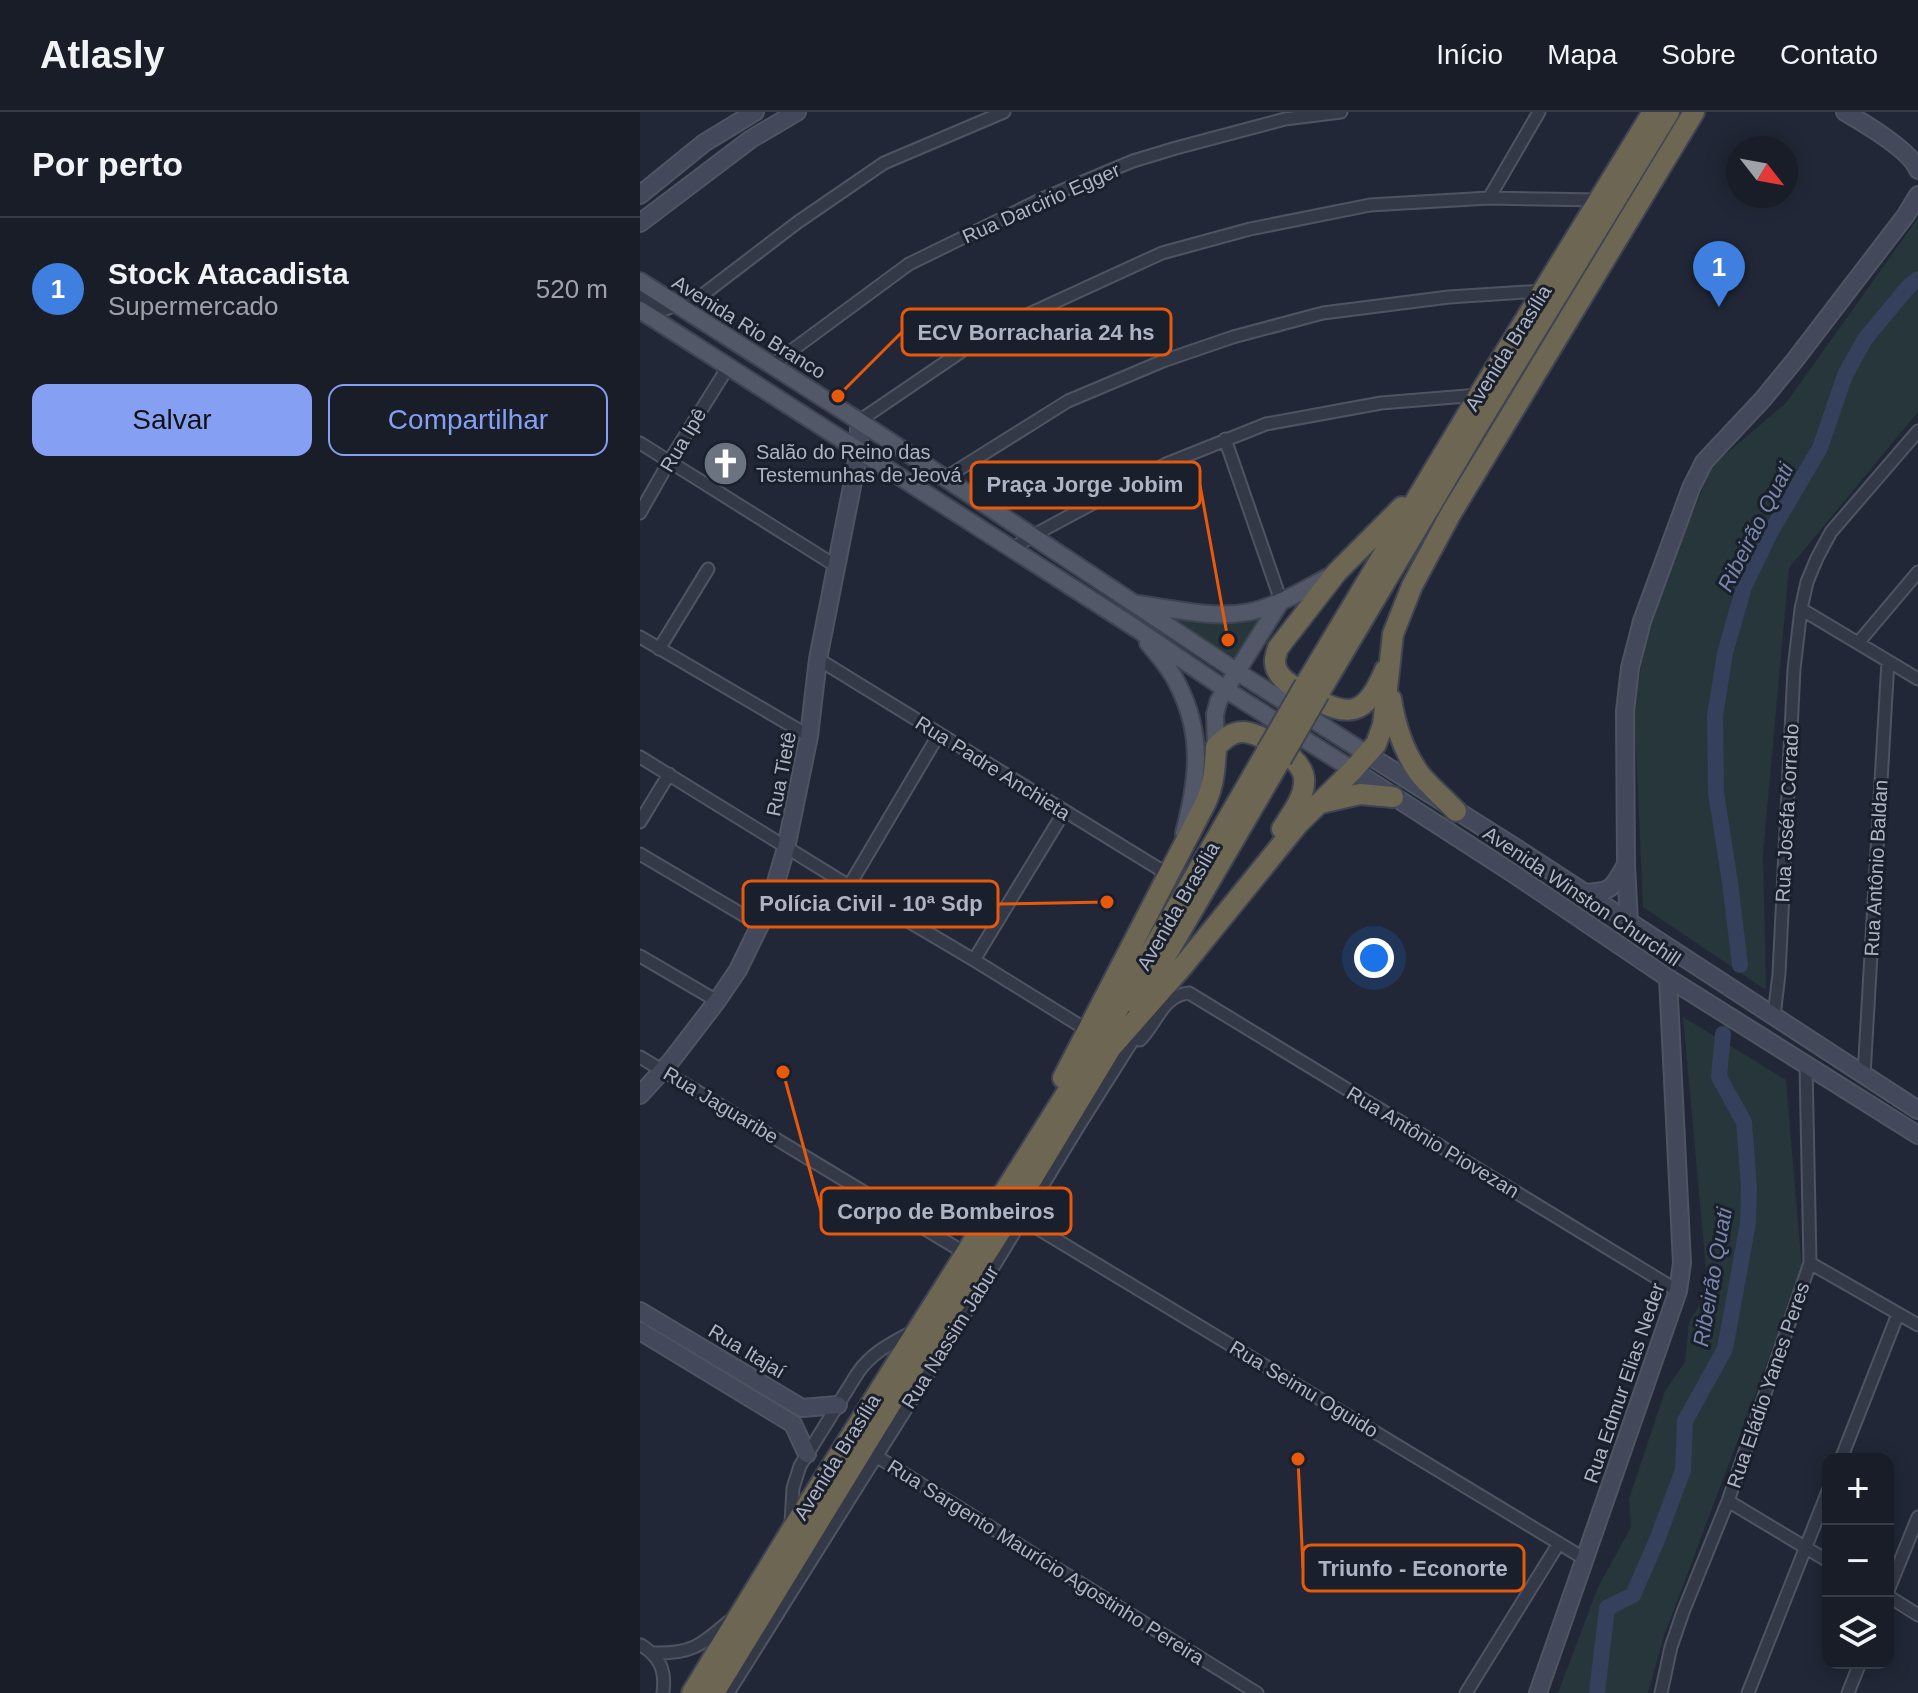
<!DOCTYPE html>
<html lang="pt">
<meta charset="utf-8">
<style>
:root{--surface:#191d28;--page:#222630;--text:#f1f3f6;--muted:#9fa2a8;--line:#373b45;--accent:#859ff3}
body{margin:0;font-family:Helvetica,sans-serif;background:var(--page);color:var(--text)}
.controls{position:absolute;right:24px;bottom:24px;display:grid;overflow:hidden;border-radius:16px;box-shadow:0 4px 20px #0003}
.controls button{width:72px;height:72px;display:grid;place-items:center;padding:0;border:0;border-bottom:2px solid var(--line);background:var(--surface);color:var(--text);font:40px sans-serif}
.compass{position:absolute;left:1086px;top:24px;width:72px;height:72px;border-radius:50%;background:var(--surface);box-shadow:0 4px 20px #0003;rotate:121deg}
.you{position:absolute;left:734px;top:846px;width:28px;height:28px;margin:-20px;border:6px solid #fff;border-radius:50%;background:#1a73e8;box-shadow:0 0 0 12px #1a73e833}
.badge{display:grid;place-items:center;width:52px;height:52px;border-radius:50%;background:var(--accent);color:#fff;font-size:26px;font-weight:700}
.pin{position:absolute;translate:-50% -66px;filter:drop-shadow(0 2px 4px #0008)}
.pin::after{content:'';position:absolute;top:42px;width:28px;height:24px;background:inherit;clip-path:polygon(0 0,100% 0,50% 100%)}
.list{margin:0;padding:0;list-style:none}
h2{display:flex;justify-content:space-between;align-items:center;height:104px;margin:0;padding:0 32px;font-size:34px}
h2 small{font-size:26px;font-weight:400;color:var(--muted)}
.list li{display:grid;grid-template-columns:52px 1fr auto;gap:24px;align-items:center;box-sizing:border-box;height:144px;padding:0 32px;border-top:2px solid var(--line)}
.list b{display:block;font-size:30px;white-space:nowrap}
.list p{margin:0;font-size:26px;white-space:nowrap;color:var(--muted)}
.list em{font-size:26px;font-style:normal;color:var(--muted)}
.actions{display:flex;gap:16px;padding:24px 32px}
.actions a{flex:1;padding:18px 0;border:2px solid var(--accent);border-radius:16px;text-align:center;font-size:28px;color:var(--accent)}
.actions .main{background:var(--accent);color:#111}
.icon{flex:none;width:44px;height:44px;fill:none;stroke:currentColor;stroke-width:2;stroke-linecap:round;stroke-linejoin:round}
.map{position:relative;flex:none;width:1278px;height:1581px;overflow:hidden}
header{display:flex;align-items:center;gap:48px;box-sizing:border-box;height:112px;padding:0 40px;background:var(--surface);border-bottom:2px solid var(--line)}
header strong{font-size:38px}
nav{display:flex;gap:44px;margin-inline-start:auto;font-size:28px}
main{display:flex}
aside{flex:1;background:var(--surface)}
.map>svg:first-child{display:block}
.green{fill:#26363b}
.lines{fill:none;stroke-linecap:round;stroke-linejoin:round}
.river{stroke:#35405d;stroke-width:16}
.street-casing{stroke:#4f5462;stroke-width:15}
.secondary-casing{stroke:#4f5462;stroke-width:20}
.primary-casing{stroke:#3e4351;stroke-width:20}
.highway-casing{stroke:#3f4452;stroke-width:24}
.street{stroke:#343947;stroke-width:11}
.secondary{stroke:#43485a;stroke-width:16}
.primary{stroke:#525867;stroke-width:16}
.highway{stroke:#6d6652;stroke-width:20}
.highway-bridge-casing{stroke:#3f4452;stroke-width:24;stroke-linecap:butt}
.highway-bridge{stroke:#6d6652;stroke-width:20}
.labels{text-anchor:middle;stroke-width:6;stroke-linejoin:round;paint-order:stroke}
.street-label{font-size:20px;fill:#afb4c4;stroke:#1a1f2c}
.poi-label{font-size:20px;fill:#afb4c4;stroke:#1a1f2c;text-anchor:start}
.water-label{font-size:22px;font-style:italic;fill:#7886ab;stroke:#1a1f2c}
.leader{fill:none;stroke:#e8590c;stroke-width:3}
.callout-dot{fill:#e8590c;stroke:#1a1f2c;stroke-width:3}
.callout{fill:#1a1f2c;stroke:#e8590c;stroke-width:3}
.callout-label{font-size:22px;text-anchor:middle;font-weight:bold;fill:#afb4c4}
</style>
<header>
<strong>Atlasly</strong>
<nav><a>Início</a><a>Mapa</a><a>Sobre</a><a>Contato</a></nav>
</header>
<main>
<aside>
<h2>Por perto<small></small></h2>
<ul class="list">
<li><span class="badge" style="background:#3f7fe0">1</span><div><b>Stock Atacadista</b><p>Supermercado</p></div><em>520 m</em></li>
</ul>
<div class="actions"><a class="main">Salvar</a><a>Compartilhar</a></div>
</aside>
<div class="map">
<svg width="1278" height="1581" viewBox="0 0 1278 1581">
<rect width="100%" height="100%" fill="#212736"/>
<path class="green" d="M 1278,106 L 1278,300 L 1149,456 L 1123,742 L 1126,878 L 1003,795 L 994,590 L 1009,516 L 1038,434 L 1073,353 L 1146,291 Z
M 631,503 L 596,546 L 526,504 Z
M 1043,905 L 1146,968 L 1162,1158 L 1024,1524 L 1008,1581 L 918,1581 L 958,1475 L 991,1415 L 989,1387 L 1025,1279 L 1045,1250 L 1049,1210 L 1068,1179 Z"/>
<g class="lines">
<path class="river" d="M 1100,853 L 1090,770 L 1076,681 L 1075,604 L 1085,541 L 1104,475 L 1130,421 L 1180,336 L 1205,263 L 1225,227 L 1269,174 L 1278,167
M 957,1581 L 967,1496 L 993,1483 L 1017,1428 L 1043,1358 L 1045,1309 L 1085,1237 L 1108,1111 L 1109,1076 L 1104,1010 L 1079,965 L 1083,922"/>
<defs>
<path id="street" d="M 849,86 L 899,0
M 0,183 L 26,197 L 36,193
M 44,197 L 158,110 L 244,51 L 364,0
M 132,253 L 269,152 L 402,87 L 493,49 L 536,36 L 645,7 L 701,0
M 219,309 L 350,220 L 522,141 L 610,117 L 730,93 L 849,86 L 959,88
M 585,327 L 641,489
M 0,331 L 196,454
M 305,366 L 428,289 L 523,249 L 593,225 L 683,201 L 809,185 L 902,179
M 0,401 L 30,348 L 88,255
M 372,437 L 392,424 L 526,352 L 626,312 L 741,291 L 839,283
M 1161,497 L 1278,567
M 0,525 L 169,624
M 1218,531 L 1278,460
M 19,537 L 68,457
M 178,547 L 529,763
M 0,645 L 209,774 L 334,848 L 447,918
M 0,710 L 29,662
M 0,742 L 120,813
M 209,774 L 299,622
M 0,844 L 77,889
M 334,848 L 424,700
M 549,881 L 1038,1179
M 1134,904 L 1139,862 L 1154,557 L 1161,497 L 1167,470 L 1177,446 L 1191,420 L 1278,319
M 500,928 C 517,911 523,883 549,881
M 0,945 L 325,1141
M 1224,963 L 1248,549
M 382,1107 L 945,1447
M 1170,1151 L 1278,1213
M 236,1344 L 617,1581
M 1201,1347 L 1258,1202
M 1088,1389 L 1188,1449
M 151,1411 L 153,1376 L 160,1354 L 217,1262 C 231,1241 251,1231 274,1219
M 1248,1479 L 1278,1405
M 1248,1484 L 1278,1503
M 1,1533 C 20,1545 26,1558 23,1581
M 13,1541 C 51,1542 60,1534 88,1510
M 88,1581 L 308,1230 L 438,1015 L 503,912
M 826,1581 L 919,1431
M 1021,1581 L 1031,1535 L 1043,1500 L 1088,1389 L 1170,1151 L 1166,953
M 1108,1581 L 1188,1379
M 1208,1581 L 1220,1551"/>
<path id="secondary" d="M 1205,0 C 1224,11 1271,39 1278,58
M 0,83 L 64,31 L 115,0
M 0,111 L 111,27 L 157,0
M 727,642 L 876,736 L 1278,998
M 713,658 L 871,760 L 1028,866 L 1278,1023
M 944,781 C 970,780 972,778 985,754
M 989,811 L 986,753 L 985,599 L 990,556 L 1002,509 L 1051,376 L 1064,350 L 1123,287 L 1155,248 L 1266,103 L 1278,83
M 0,983 L 31,949 L 77,889 L 98,858 L 120,813 L 134,777 L 146,736 L 169,624 L 178,547 L 219,339 L 219,309
M 0,1199 L 162,1296 L 198,1293
M 0,1219 L 153,1312 L 167,1342
M 898,1581 L 1038,1179 L 1042,1151 L 1028,866"/>
<path id="primary" d="M 0,169 L 219,309 L 596,559 L 727,642
M 0,198 L 497,517 L 585,577 L 713,658
M 498,492 C 535,497 572,507 609,500 C 639,494 667,476 694,462
M 508,531 C 518,543 530,556 537,571 C 564,622 558,668 544,721
M 576,635 L 575,602 L 579,588 L 641,489"/>
<path id="highway" d="M 745,558 C 726,604 709,607 668,583 C 658,577 644,571 638,560 C 633,552 635,545 638,536 L 697,460 L 762,395
M 665,573 L 839,283 L 1013,0
M 679,581 L 839,312 L 1029,0
M 751,587 C 755,612 764,640 779,661 C 789,674 804,686 816,699
M 681,691 L 720,682 L 753,685
M 497,893 L 641,647
M 471,936 L 543,854 L 659,711 L 713,658 L 736,632 L 743,613 L 753,522 L 772,474 L 810,403 L 1054,0
M 423,966 L 566,690 C 574,672 575,655 576,635 C 583,628 591,620 602,620 C 621,620 662,646 664,666 C 666,684 651,702 642,717
M 52,1581 L 151,1419 L 460,928 L 627,639
M 74,1581 L 250,1293 L 360,1120 L 472,934"/>
</defs>
<use href="#street" class="street-casing"/>
<use href="#secondary" class="secondary-casing"/>
<use href="#primary" class="primary-casing"/>
<use href="#highway" class="highway-casing"/>
<use href="#street" class="street"/>
<use href="#secondary" class="secondary"/>
<use href="#primary" class="primary"/>
<use href="#highway" class="highway"/>
<defs>
<path id="highway-bridge" d="M 627,639 L 665,573
M 641,647 L 679,581"/>
</defs>
<use href="#highway-bridge" class="highway-bridge-casing"/>
<use href="#highway-bridge" class="highway-bridge"/>
</g>
<defs>
<symbol id="church-disc" viewBox="-11 -11 22 22"><circle r="9.5" fill="#6b7280" stroke="#1a1f2c"/><path d="M-1.2-6h2.4v3.5h3.3v2.4h-3.3V6h-2.4V-.1h-3.3v-2.4h3.3Z" fill="#fff"/></symbol>
</defs>
<g fill-rule="evenodd">
<use href="#church-disc" x="60" y="326" width="51" height="51"/>
</g>
<g class="labels">
<g class="street-label">
<text transform="translate(401 91) rotate(-24)" y="7">Rua Darcirio Egger</text>
<text transform="translate(109 215) rotate(32)" y="7">Avenida Rio Branco</text>
<text transform="translate(868 236) rotate(-58)" y="7">Avenida Brasília</text>
<text transform="translate(43 328) rotate(-59)" y="7">Rua Ipê</text>
<text transform="translate(353 656) rotate(32)" y="7">Rua Padre Anchieta</text>
<text transform="translate(141 662) rotate(-79)" y="7">Rua Tietê</text>
<text transform="translate(1147 701) rotate(-87)" y="7">Rua Joséfa Corrado</text>
<text transform="translate(1236 756) rotate(-87)" y="7">Rua Antônio Baldan</text>
<text transform="translate(942 784) rotate(34)" y="7">Avenida Winston Churchill</text>
<text transform="translate(538 794) rotate(-60)" y="7">Avenida Brasília</text>
<text transform="translate(81 993) rotate(31)" y="7">Rua Jaguaribe</text>
<text transform="translate(793 1030) rotate(31)" y="7">Rua Antônio Piovezan</text>
<text transform="translate(310 1225) rotate(-58)" y="7">Rua Nassim Jabur</text>
<text transform="translate(107 1239) rotate(31)" y="7">Rua Itajaí</text>
<text transform="translate(984 1271) rotate(-71)" y="7">Rua Edmur Elias Neder</text>
<text transform="translate(1128 1273) rotate(-71)" y="7">Rua Eládio Yanes Peres</text>
<text transform="translate(664 1277) rotate(31)" y="7">Rua Seimu Oguido</text>
<text transform="translate(197 1345) rotate(-58)" y="7">Avenida Brasília</text>
<text transform="translate(406 1450) rotate(32)" y="7">Rua Sargento Maurício Agostinho Pereira</text>
</g>
<g class="poi-label">
<text x="116" y="347">Salão do Reino das<tspan x="116" dy="23">Testemunhas de Jeová</tspan></text>
</g>
<g class="water-label">
<text transform="translate(1115 415) rotate(-63)" y="8">Ribeirão Quati</text>
<text transform="translate(1072 1165) rotate(-80)" y="8">Ribeirão Quati</text>
</g>
</g>
<path class="leader" d="M198 284L262 220M588 528L560 373M467 790L358 792M143 960L181 1099M658 1347L663 1456"/>
<g class="callout-dot">
<circle cx="198" cy="284" r="8"/>
<circle cx="588" cy="528" r="8"/>
<circle cx="467" cy="790" r="8"/>
<circle cx="143" cy="960" r="8"/>
<circle cx="658" cy="1347" r="8"/>
</g>
<g class="callout">
<rect x="262" y="197" width="269" height="46" rx="8"/>
<rect x="331" y="350" width="229" height="46" rx="8"/>
<rect x="103" y="769" width="255" height="46" rx="8"/>
<rect x="181" y="1076" width="250" height="46" rx="8"/>
<rect x="663" y="1433" width="221" height="46" rx="8"/>
</g>
<g class="callout-label">
<text x="396" y="228">ECV Borracharia 24 hs</text>
<text x="445" y="380">Praça Jorge Jobim</text>
<text x="231" y="799">Polícia Civil - 10ª Sdp</text>
<text x="306" y="1107">Corpo de Bombeiros</text>
<text x="773" y="1464">Triunfo - Econorte</text>
</g>
</svg>
<div class="controls">
<button>+</button>
<button>−</button>
<button><svg class="icon" aria-label="layers" viewBox="0 0 24 24"><path d="M12 4l9 5-9 5-9-5zM3 14l9 5 9-5"/></svg></button>
</div>
<svg class="compass" viewBox="-18 -18 36 36"><path d="M0-13l5 13h-10z" fill="#e53935"/><path d="M0 13l5-13h-10z" fill="#9fa2a8"/></svg>
<div class="you"></div>
<div class="pin badge" style="left:1079px;top:195px;background:#3f7fe0">1</div>
</div>
</main>
